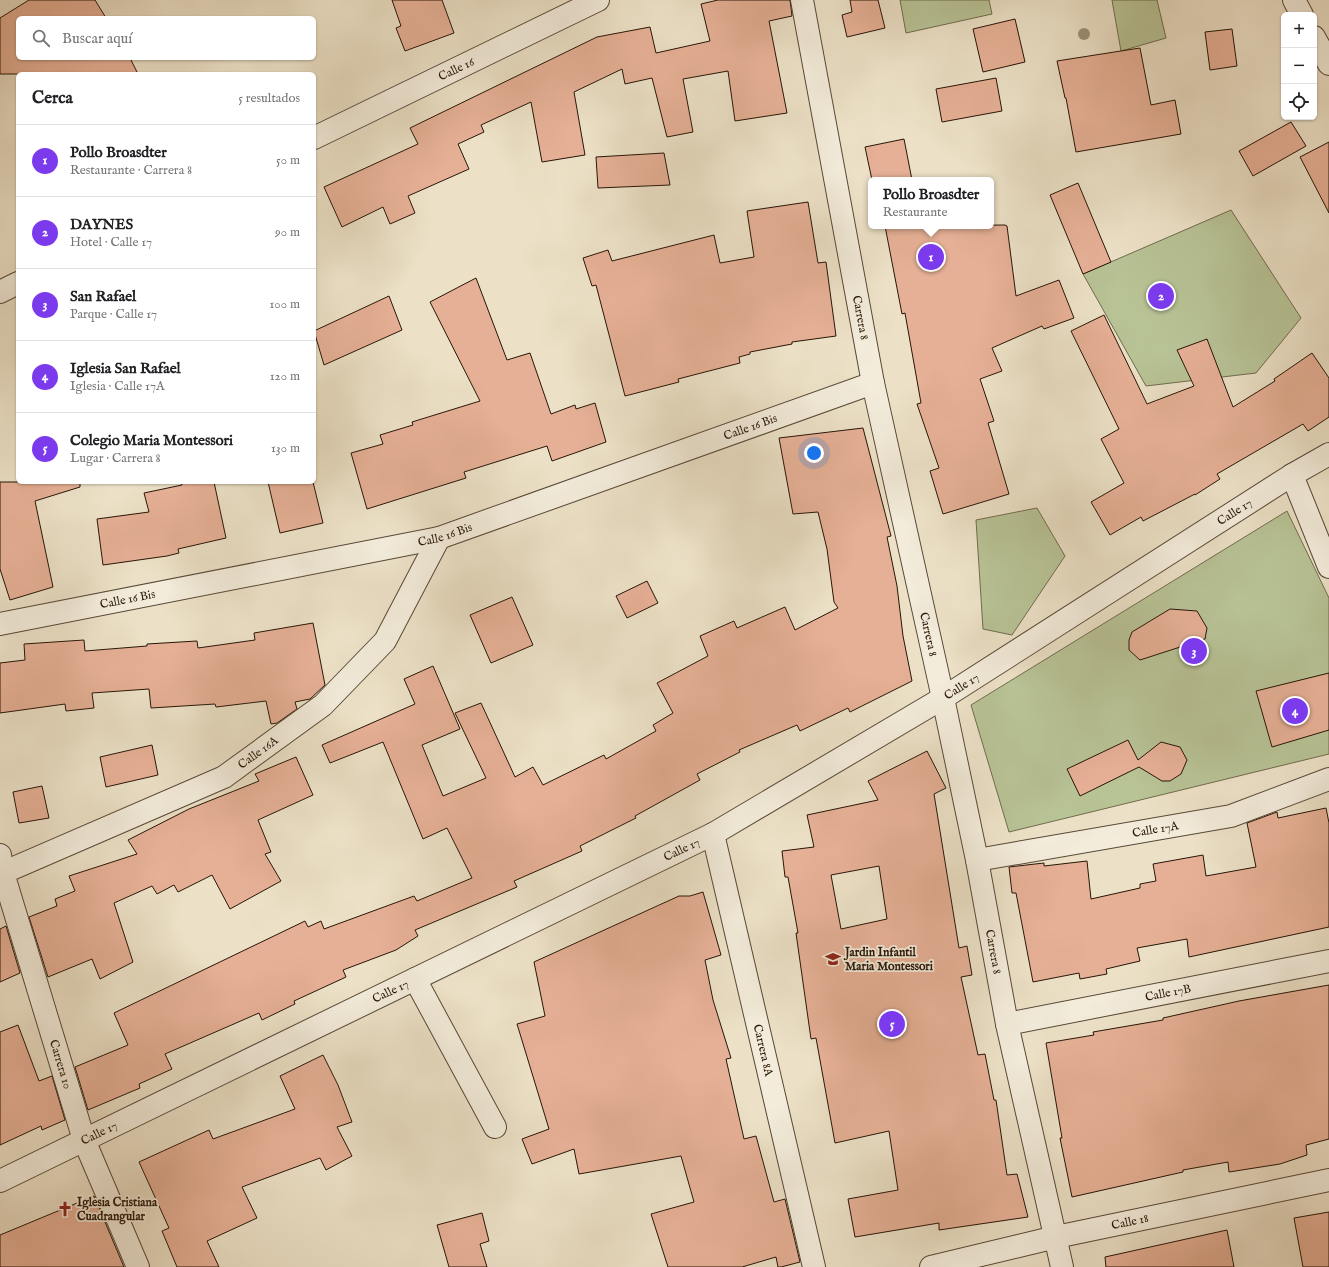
<!DOCTYPE html>
<html lang="es">
<meta charset="utf-8">
<style>
:root{--surface:#fff;--page:#f2f2f2;--text:#202124;--muted:#757577;--line:#e0e0e0;--accent:#7c3aed}
body{margin:0;font-family:"IM FELL English",serif;background:var(--page);color:var(--text)}
.controls{position:absolute;right:12px;top:12px;display:grid;overflow:hidden;border-radius:6px;box-shadow:0 1px 3px #0004}
.controls button{width:36px;height:36px;display:grid;place-items:center;padding:0;border:0;border-bottom:1px solid var(--line);background:var(--surface);color:var(--text);font:20px sans-serif}
.you{position:absolute;left:814px;top:453px;width:14px;height:14px;margin:-10px;border:3px solid #fff;border-radius:50%;background:#1a73e8;box-shadow:0 0 0 6px #1a73e833}
.badge{display:grid;place-items:center;width:26px;height:26px;border-radius:50%;background:var(--accent);color:#fff;font-size:13px;font-weight:700}
.pin{position:absolute;translate:-50% -50%;border:2px solid #fff;box-shadow:0 1px 4px #0006}
.popup{position:absolute;left:868px;top:177px;width:126px;height:52px;box-sizing:border-box;display:grid;place-content:center;border-radius:6px;background:var(--surface);filter:drop-shadow(0 1px 3px #0005);font-size:13px;white-space:nowrap;color:var(--muted)}
.popup b{font-size:15px;color:var(--text)}
.popup::after{content:'';position:absolute;left:50%;top:100%;margin-left:-8px;border:8px solid transparent;border-top-color:var(--surface)}
.list{margin:0;padding:0;list-style:none}
h2{display:flex;justify-content:space-between;align-items:center;height:52px;margin:0;padding:0 16px;font-size:17px}
h2 small{font-size:13px;font-weight:400;color:var(--muted)}
.list li{display:grid;grid-template-columns:26px 1fr auto;gap:12px;align-items:center;box-sizing:border-box;height:72px;padding:0 16px;border-top:1px solid var(--line)}
.list b{display:block;font-size:15px;white-space:nowrap}
.list p{margin:0;font-size:13px;white-space:nowrap;color:var(--muted)}
.list em{font-size:13px;font-style:normal;color:var(--muted)}
.icon{flex:none;width:22px;height:22px;fill:none;stroke:currentColor;stroke-width:2;stroke-linecap:round;stroke-linejoin:round}
.map{position:relative;flex:none;width:1329px;height:1267px;overflow:hidden}
.search{position:absolute;background:var(--surface);box-shadow:0 1px 3px #0004;left:16px;top:16px;width:300px;height:44px;display:flex;align-items:center;gap:10px;box-sizing:border-box;padding:0 14px;border-radius:6px;color:var(--muted);font-size:15px}
.panel{position:absolute;background:var(--surface);box-shadow:0 1px 3px #0004;left:16px;top:72px;width:300px;height:412px;border-radius:6px}
.map>svg:first-child{display:block}
.green{fill:#b8c396;stroke:#706c4e}
.building{fill:#e6b096;stroke:#271507;fill-rule:evenodd}
.lines{fill:none;stroke-linecap:round;stroke-linejoin:round}
.minor-casing{stroke:#584837;stroke-width:24}
.minor{stroke:#f3ecdb;stroke-width:22}
.tree{fill:#9c9279}
.labels{text-anchor:middle;stroke-width:3.5;stroke-linejoin:round;paint-order:stroke}
.street-label{font-size:12px;fill:#271507;stroke:#f3ecdb}
.poi-label{font-size:12px;font-weight:bold;fill:#271507;stroke:#f3ecdb;text-anchor:start}
</style>
<div class="map">
<svg width="1329" height="1267" viewBox="0 0 1329 1267">
<rect width="100%" height="100%" fill="#ece1c7"/>
<filter id="stains"><feTurbulence type="fractalNoise" baseFrequency=".005" numOctaves="4"/><feColorMatrix values="0 0 0 0 .2 0 0 0 0 .09 0 0 0 0 .02 0 0 0 .5 -.17"/></filter>
<radialGradient id="worn" r=".72"><stop offset=".6" stop-color="#630" stop-opacity="0"/><stop offset="1" stop-color="#630" stop-opacity=".3"/></radialGradient>
<path class="green" d="M 900,0 L 989,0 L 992,14 L 906,33 Z
M 1112,0 L 1157,0 L 1166,38 L 1121,51 Z
M 1231,210 L 1301,318 L 1256,373 L 1146,386 L 1083,274 Z
M 1037,508 L 1065,556 L 1012,635 L 983,629 L 976,520 Z
M 1287,511 L 1329,598 L 1329,754 L 1009,832 L 971,705 Z"/>
<path class="building" d="M 29,0 L 95,0 L 106,18 L 18,18 L 18,58 L 130,58 L 138,74 L 0,74 L 0,18 Z
M 392,0 L 442,0 L 454,33 L 405,51 L 396,28 L 401,26 Z
M 718,0 L 790,0 L 792,16 L 769,21 L 787,113 L 735,121 L 728,71 L 683,79 L 693,132 L 667,137 L 652,78 L 625,84 L 622,69 L 574,92 L 585,155 L 542,162 L 531,102 L 481,125 L 484,132 L 458,144 L 469,169 L 408,196 L 415,213 L 390,224 L 383,207 L 342,227 L 324,187 L 418,144 L 410,128 L 597,37 L 650,27 L 656,53 L 710,41 L 701,4 Z
M 850,0 L 878,0 L 885,28 L 847,37 L 842,15 L 852,12 Z
M 1015,19 L 1025,62 L 983,72 L 973,29 Z
M 1232,29 L 1237,66 L 1210,70 L 1205,32 Z
M 1140,48 L 1151,105 L 1175,100 L 1181,134 L 1076,152 L 1066,98 L 1065,98 L 1057,61 Z
M 996,78 L 1002,111 L 942,122 L 936,89 Z
M 1291,122 L 1306,146 L 1253,176 L 1239,151 Z
M 904,139 L 912,180 L 872,180 L 865,147 Z
M 1329,142 L 1329,213 L 1300,157 Z
M 664,153 L 670,185 L 598,188 L 596,157 Z
M 1078,183 L 1111,262 L 1083,274 L 1050,195 Z
M 808,202 L 818,263 L 826,262 L 836,336 L 792,342 L 792,344 L 750,352 L 750,354 L 739,357 L 740,363 L 678,379 L 679,382 L 625,396 L 596,285 L 592,286 L 583,258 L 608,250 L 612,261 L 714,235 L 720,263 L 754,257 L 747,211 Z
M 1005,225 L 1007,226 L 1016,296 L 1059,280 L 1074,318 L 1044,329 L 1042,326 L 992,348 L 1002,371 L 980,379 L 994,421 L 988,423 L 1009,494 L 943,514 L 930,471 L 939,468 L 917,404 L 921,403 L 905,313 L 902,314 L 885,226 Z
M 476,278 L 507,360 L 530,353 L 551,414 L 575,405 L 576,409 L 595,403 L 606,442 L 552,461 L 547,446 L 464,472 L 466,478 L 367,509 L 351,453 L 383,444 L 380,435 L 413,425 L 412,422 L 480,401 L 430,302 Z
M 389,296 L 402,330 L 324,365 L 314,331 Z
M 1104,315 L 1147,404 L 1194,386 L 1177,350 L 1207,339 L 1233,407 L 1275,381 L 1274,379 L 1312,353 L 1329,378 L 1329,417 L 1308,431 L 1303,424 L 1217,474 L 1220,479 L 1195,495 L 1195,494 L 1143,521 L 1141,517 L 1110,535 L 1091,502 L 1124,483 L 1101,439 L 1119,429 L 1071,331 Z
M 863,428 L 891,536 L 887,537 L 897,586 L 903,636 L 912,681 L 850,712 L 848,708 L 800,731 L 797,725 L 739,750 L 740,752 L 697,774 L 700,780 L 635,816 L 636,818 L 580,846 L 582,851 L 514,881 L 517,887 L 415,930 L 418,936 L 396,950 L 343,970 L 346,977 L 294,1001 L 295,1004 L 262,1020 L 259,1013 L 165,1054 L 172,1069 L 139,1084 L 140,1088 L 88,1110 L 75,1067 L 128,1045 L 114,1013 L 305,921 L 308,927 L 321,921 L 324,929 L 414,896 L 417,901 L 472,878 L 447,828 L 423,839 L 383,742 L 330,763 L 322,745 L 415,704 L 404,679 L 433,666 L 460,729 L 422,745 L 443,796 L 486,778 L 455,713 L 481,703 L 515,777 L 533,767 L 543,785 L 604,755 L 606,759 L 656,731 L 653,725 L 673,713 L 657,683 L 708,656 L 700,636 L 734,621 L 737,628 L 785,607 L 795,630 L 838,608 L 834,602 L 827,549 L 818,512 L 793,514 L 779,438 Z
M 0,482 L 80,482 L 80,487 L 35,501 L 53,587 L 10,600 L 0,569 Z
M 181,482 L 214,482 L 226,538 L 178,549 L 179,553 L 167,556 L 103,565 L 97,519 L 149,512 L 144,493 L 182,485 Z
M 268,482 L 313,482 L 323,523 L 280,533 Z
M 647,581 L 658,603 L 627,618 L 616,596 Z
M 512,597 L 533,645 L 491,663 L 470,615 Z
M 1170,609 L 1197,611 L 1207,628 L 1205,639 L 1140,660 L 1129,650 L 1129,640 L 1132,632 Z
M 313,623 L 325,685 L 310,699 L 295,702 L 297,709 L 277,723 L 271,724 L 266,701 L 216,707 L 215,704 L 151,708 L 149,689 L 92,693 L 94,708 L 66,711 L 65,704 L 0,713 L 0,663 L 25,660 L 24,644 L 84,640 L 85,651 L 147,646 L 147,644 L 197,641 L 198,648 L 255,640 L 254,633 Z
M 1329,673 L 1329,730 L 1272,747 L 1256,691 Z
M 1128,740 L 1138,760 L 1161,742 L 1180,747 L 1187,760 L 1181,774 L 1170,781 L 1162,781 L 1139,767 L 1080,796 L 1067,769 Z
M 152,745 L 158,775 L 106,787 L 100,757 Z
M 927,751 L 946,788 L 934,794 L 959,948 L 967,946 L 972,975 L 961,977 L 978,1055 L 985,1054 L 994,1100 L 996,1100 L 1007,1175 L 1017,1174 L 1028,1217 L 939,1230 L 939,1223 L 855,1237 L 848,1199 L 898,1190 L 889,1131 L 835,1143 L 816,1038 L 811,1039 L 796,933 L 798,933 L 788,877 L 785,877 L 782,851 L 814,847 L 807,815 L 878,800 L 868,781 ZM 879,866 L 887,919 L 841,929 L 831,875 Z
M 296,757 L 313,795 L 258,820 L 271,852 L 265,854 L 281,881 L 230,909 L 212,875 L 178,892 L 174,885 L 157,894 L 152,886 L 114,903 L 133,962 L 100,979 L 92,959 L 48,977 L 29,917 L 57,906 L 55,899 L 75,891 L 69,876 L 137,854 L 128,840 L 189,809 L 259,781 L 255,774 Z
M 42,786 L 49,818 L 19,823 L 13,792 Z
M 1326,808 L 1329,823 L 1329,927 L 1189,957 L 1187,939 L 1137,948 L 1140,961 L 1106,969 L 1107,974 L 1080,979 L 1079,973 L 1033,982 L 1016,893 L 1012,893 L 1009,867 L 1044,863 L 1044,866 L 1087,861 L 1091,899 L 1140,888 L 1140,884 L 1156,881 L 1153,864 L 1203,855 L 1206,876 L 1256,867 L 1247,823 L 1277,812 L 1278,818 Z
M 703,892 L 721,955 L 705,960 L 713,1000 L 731,1058 L 726,1059 L 744,1139 L 756,1136 L 774,1202 L 785,1199 L 800,1262 L 781,1267 L 778,1267 L 776,1257 L 742,1267 L 668,1267 L 651,1214 L 694,1202 L 681,1156 L 579,1174 L 574,1149 L 532,1164 L 522,1139 L 549,1129 L 517,1024 L 545,1016 L 534,962 L 679,896 L 690,896 Z
M 6,926 L 20,973 L 0,982 L 0,929 Z
M 1329,985 L 1329,1139 L 1306,1145 L 1307,1155 L 1280,1164 L 1229,1172 L 1228,1162 L 1183,1170 L 1183,1172 L 1072,1197 L 1060,1138 L 1062,1138 L 1046,1043 L 1094,1035 L 1093,1032 L 1163,1020 L 1163,1018 L 1239,1001 Z
M 18,1025 L 39,1081 L 52,1076 L 65,1120 L 42,1130 L 41,1126 L 0,1145 L 0,1032 Z
M 323,1055 L 338,1085 L 352,1122 L 337,1127 L 352,1156 L 326,1170 L 320,1158 L 242,1187 L 257,1218 L 207,1241 L 219,1267 L 177,1267 L 162,1231 L 169,1228 L 139,1162 L 209,1130 L 213,1139 L 295,1109 L 280,1076 Z
M 94,1196 L 124,1267 L 0,1267 L 0,1235 Z
M 1329,1212 L 1329,1267 L 1303,1267 L 1294,1218 Z
M 482,1213 L 489,1241 L 480,1244 L 487,1267 L 449,1267 L 437,1225 Z
M 1227,1230 L 1234,1267 L 1106,1267 L 1105,1257 Z"/>
<g class="lines">
<defs>
<g id="minor">
<path id="s1" d="M 802,0 L 873,383 L 943,698 L 977,860 L 1007,1024 L 1062,1267"/>
<path d="M 1294,0 L 1302,15"/>
<path d="M 1314,37 L 1329,64"/>
<path id="s2" d="M 314,138 L 598,0"/>
<path d="M 0,292 L 18,283"/>
<path d="M 1292,475 L 1329,567"/>
<path id="s3" d="M 0,624 L 439,538 L 873,383"/>
<path id="s4" d="M 713,834 L 814,1267"/>
<path id="s5" d="M 0,855 L 3,873 L 84,1140 L 138,1267"/>
<path id="s6" d="M 977,860 L 1231,816 L 1329,779"/>
<path id="s7" d="M 0,874 L 224,777 L 323,705 L 385,641 L 439,538"/>
<path d="M 415,979 L 495,1127"/>
<path id="s8" d="M 1007,1024 L 1329,961"/>
<path id="s9" d="M 0,1181 L 713,834 L 943,698 L 1292,475 L 1329,454"/>
<path id="s10" d="M 931,1267 L 1056,1237 L 1329,1180"/>
</g>
</defs>
<use href="#minor" class="minor-casing"/>
<use href="#minor" class="minor"/>
</g>
<circle class="tree" cx="1084" cy="34" r="6"/>
<defs>
<symbol id="school-bare" viewBox="-9 -9 18 18"><path d="M0-5L7-2L0 1L-7-2ZM-4 1L0 2.5L4 1V4Q0 6-4 4Z" fill="#8f2418" stroke="#f3ecdb" stroke-width="2.5" paint-order="stroke"/></symbol>
<symbol id="church-bare" viewBox="-9 -9 18 18"><path d="M-1.2-6h2.4v3.5h3.3v2.4h-3.3V6h-2.4V-.1h-3.3v-2.4h3.3Z" fill="#8f2418" stroke="#f3ecdb" stroke-width="2.5" paint-order="stroke"/></symbol>
</defs>
<g fill-rule="evenodd">
<use href="#school-bare" x="822" y="948" width="22" height="22"/>
<use href="#church-bare" x="54" y="1198" width="22" height="22"/>
</g>
<g class="labels">
<g class="street-label">
<text dy="4" stroke="none"><textPath href="#s2" startOffset="158">Calle 16</textPath></text>
<text dy="4" stroke="none"><textPath href="#s1" startOffset="323">Carrera 8</textPath></text>
<text dy="4" stroke="none"><textPath href="#s3" startOffset="778">Calle 16 Bis</textPath></text>
<text dy="4" stroke="none"><textPath href="#s9" startOffset="1406">Calle 17</textPath></text>
<text dy="4" stroke="none"><textPath href="#s3" startOffset="454">Calle 16 Bis</textPath></text>
<text dy="4" stroke="none"><textPath href="#s3" startOffset="130">Calle 16 Bis</textPath></text>
<text dy="4" stroke="none"><textPath href="#s1" startOffset="647">Carrera 8</textPath></text>
<text dy="4" stroke="none"><textPath href="#s9" startOffset="1082">Calle 17</textPath></text>
<text dy="4" stroke="none"><textPath href="#s7" startOffset="286">Calle 16A</textPath></text>
<text dy="4" stroke="none"><textPath href="#s6" startOffset="181">Calle 17A</textPath></text>
<text dy="4" stroke="none"><textPath href="#s9" startOffset="758">Calle 17</textPath></text>
<text dy="4" stroke="none"><textPath href="#s1" startOffset="971">Carrera 8</textPath></text>
<text dy="4" stroke="none"><textPath href="#s9" startOffset="434">Calle 17</textPath></text>
<text dy="4" stroke="none"><textPath href="#s8" startOffset="164">Calle 17B</textPath></text>
<text dy="4" stroke="none"><textPath href="#s4" startOffset="222">Carrera 8A</textPath></text>
<text dy="4" stroke="none"><textPath href="#s5" startOffset="218">Carrera 10</textPath></text>
<text dy="4" stroke="none"><textPath href="#s9" startOffset="110">Calle 17</textPath></text>
<text dy="4" stroke="none"><textPath href="#s10" startOffset="204">Calle 18</textPath></text>
</g>
<g class="poi-label">
<text x="845" y="956">Jardin Infantil<tspan x="845" dy="14">Maria Montessori</tspan></text>
<text x="77" y="1206">Iglesia Cristiana<tspan x="77" dy="14">Cuadrangular</tspan></text>
</g>
</g>
<rect width="100%" height="100%" filter="url(#stains)"/>
<rect width="100%" height="100%" fill="url(#worn)"/>
</svg>
<div class="controls">
<button>+</button>
<button>−</button>
<button><svg class="icon" aria-label="locate" viewBox="0 0 24 24"><circle cx="12" cy="12" r="6"/><path d="M12 2v4M12 18v4M2 12h4M18 12h4"/></svg></button>
</div>
<div class="you"></div>
<div class="pin badge" style="left:931px;top:257px">1</div>
<div class="popup"><b>Pollo Broasdter</b>Restaurante</div>
<div class="pin badge" style="left:1161px;top:296px">2</div>
<div class="pin badge" style="left:1194px;top:651px">3</div>
<div class="pin badge" style="left:1295px;top:711px">4</div>
<div class="pin badge" style="left:892px;top:1024px">5</div>
<div class="search"><svg class="icon" aria-label="search" viewBox="0 0 24 24"><circle cx="10" cy="10" r="6"/><path d="M15 15l6 6"/></svg>Buscar aquí</div>
<section class="panel">
<h2>Cerca<small>5 resultados</small></h2>
<ul class="list">
<li><span class="badge">1</span><div><b>Pollo Broasdter</b><p>Restaurante · Carrera 8</p></div><em>50 m</em></li>
<li><span class="badge">2</span><div><b>DAYNES</b><p>Hotel · Calle 17</p></div><em>90 m</em></li>
<li><span class="badge">3</span><div><b>San Rafael</b><p>Parque · Calle 17</p></div><em>100 m</em></li>
<li><span class="badge">4</span><div><b>Iglesia San Rafael</b><p>Iglesia · Calle 17A</p></div><em>120 m</em></li>
<li><span class="badge">5</span><div><b>Colegio Maria Montessori</b><p>Lugar · Carrera 8</p></div><em>130 m</em></li>
</ul>
</section>
</div>
